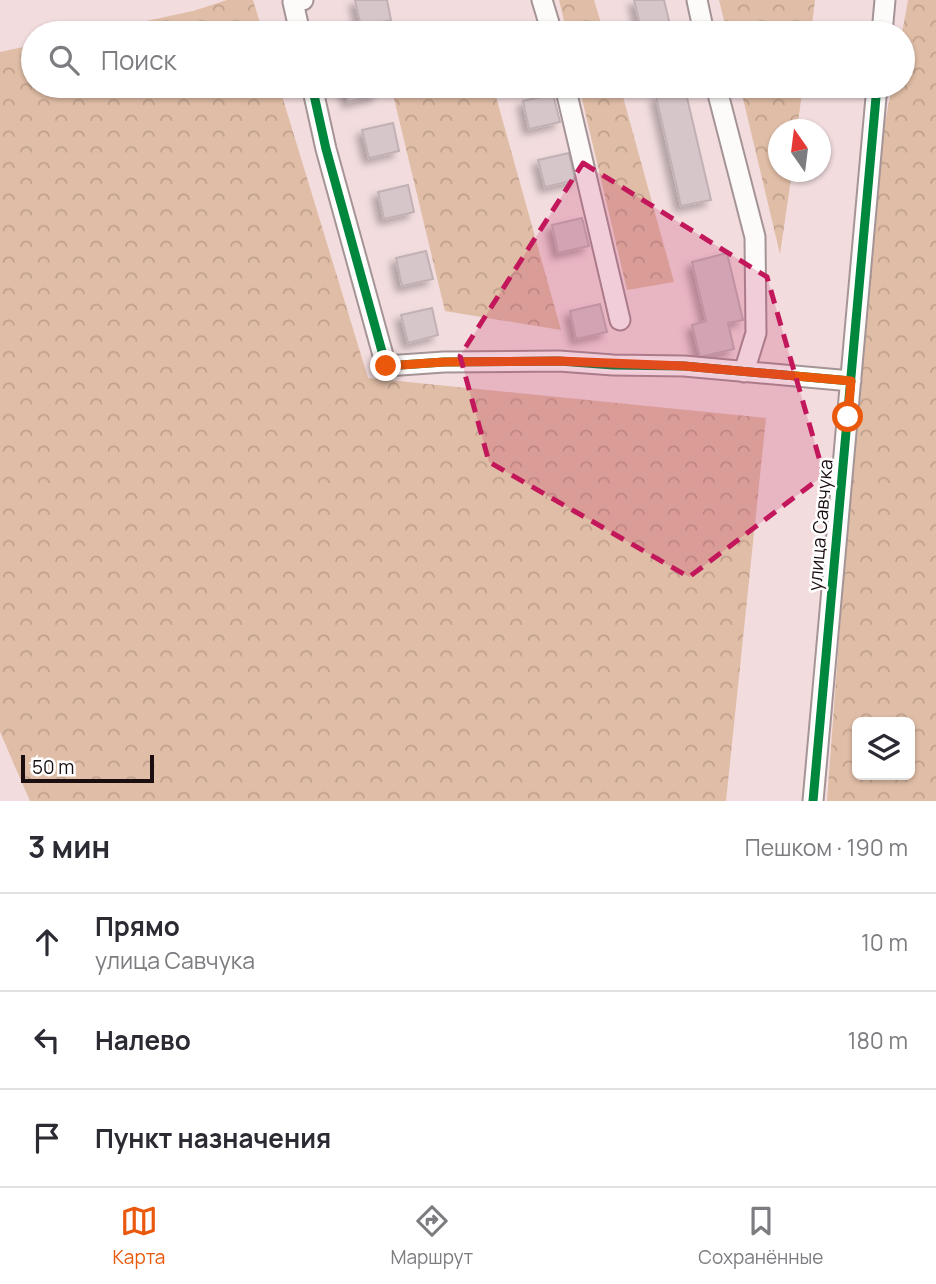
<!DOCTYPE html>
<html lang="ru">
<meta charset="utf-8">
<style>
:root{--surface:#fff;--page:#f2f2f3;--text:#2b2b33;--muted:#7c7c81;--line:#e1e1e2;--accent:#ea580c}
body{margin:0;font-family:Manrope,sans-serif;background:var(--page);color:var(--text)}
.controls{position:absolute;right:21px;bottom:21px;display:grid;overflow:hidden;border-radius:10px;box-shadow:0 2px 5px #0004}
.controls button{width:63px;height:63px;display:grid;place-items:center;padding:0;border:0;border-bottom:2px solid var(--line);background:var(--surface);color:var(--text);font:35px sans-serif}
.compass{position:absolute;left:768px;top:119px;width:63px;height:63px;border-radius:50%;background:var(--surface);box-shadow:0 2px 5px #0004;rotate:346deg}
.scale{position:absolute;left:21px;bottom:18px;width:133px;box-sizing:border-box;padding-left:7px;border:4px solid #1b0e10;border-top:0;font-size:19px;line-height:24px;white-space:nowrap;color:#1b0e10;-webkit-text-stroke:5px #fff;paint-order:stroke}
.stop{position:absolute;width:21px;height:21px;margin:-16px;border:5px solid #ea580c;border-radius:50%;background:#fff}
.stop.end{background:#ea580c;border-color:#fff;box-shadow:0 2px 7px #0008}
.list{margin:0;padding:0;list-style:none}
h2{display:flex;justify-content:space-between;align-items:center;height:91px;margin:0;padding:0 28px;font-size:30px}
h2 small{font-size:23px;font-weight:400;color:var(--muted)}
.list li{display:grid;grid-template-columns:46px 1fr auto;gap:21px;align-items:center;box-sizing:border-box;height:98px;padding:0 28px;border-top:2px solid var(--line)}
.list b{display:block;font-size:26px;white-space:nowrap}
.list p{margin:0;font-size:23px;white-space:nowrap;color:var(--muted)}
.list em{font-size:23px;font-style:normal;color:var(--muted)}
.icon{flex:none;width:38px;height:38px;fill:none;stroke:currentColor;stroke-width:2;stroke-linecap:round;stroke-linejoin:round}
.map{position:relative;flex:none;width:936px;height:801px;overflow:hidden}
.search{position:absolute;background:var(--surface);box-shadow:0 2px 5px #0004;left:21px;right:21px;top:21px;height:77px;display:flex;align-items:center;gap:18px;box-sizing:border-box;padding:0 24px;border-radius:38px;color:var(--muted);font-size:26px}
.sheet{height:385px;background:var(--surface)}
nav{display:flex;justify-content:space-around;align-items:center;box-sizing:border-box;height:98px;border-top:2px solid var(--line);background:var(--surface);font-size:19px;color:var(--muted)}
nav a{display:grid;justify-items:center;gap:4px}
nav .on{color:var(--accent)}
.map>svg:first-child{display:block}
.forest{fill:url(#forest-crowns);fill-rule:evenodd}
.building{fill:#d6c6c9;stroke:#c1b1b5;stroke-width:2;filter:url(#shadow)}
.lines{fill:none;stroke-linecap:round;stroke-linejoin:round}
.street-casing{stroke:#a59496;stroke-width:23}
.street{stroke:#fdfafa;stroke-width:19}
.cycleway-casing{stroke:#fff;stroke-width:13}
.cycleway{stroke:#00873e;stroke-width:9}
.route{stroke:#ea580c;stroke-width:9}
.marked{fill:#c2185b;fill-opacity:0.2;stroke:#c2185b;stroke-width:5;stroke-dasharray:14 9;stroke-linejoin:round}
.labels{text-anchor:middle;stroke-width:5;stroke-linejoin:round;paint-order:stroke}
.street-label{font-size:19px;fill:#1b0e10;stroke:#fff}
</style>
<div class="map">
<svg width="936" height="801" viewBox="0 0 936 801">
<defs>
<pattern id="forest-crowns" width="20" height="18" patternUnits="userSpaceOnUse" patternTransform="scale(1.75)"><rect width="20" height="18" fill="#e0bda6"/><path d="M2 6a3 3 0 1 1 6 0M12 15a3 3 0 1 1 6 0" fill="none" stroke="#c0a18e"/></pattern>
<filter id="shadow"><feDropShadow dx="-5.5" dy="5.5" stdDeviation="3.5" flood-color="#0004"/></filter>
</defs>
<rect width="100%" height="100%" fill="#f2dcde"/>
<path class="forest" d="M 227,0 L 253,0 L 263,33 L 90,33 L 193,11 Z
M 559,0 L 594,0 L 604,33 L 567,33 Z
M 719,0 L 815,0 L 811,33 L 727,33 Z
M 908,0 L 936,0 L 936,801 L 827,801 L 859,370 L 878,160 L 892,86 L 903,86 L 902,33 ZM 857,722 L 910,722 L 910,775 L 857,775 Z
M 33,45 L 33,86 L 279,86 L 368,378 L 766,418 L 726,801 L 30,801 L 0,732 L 0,52 Z
M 391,86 L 493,86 L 561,330 L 445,311 Z
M 579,86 L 620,86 L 674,282 L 627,290 Z
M 740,86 L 803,86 L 797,129 L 778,130 L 778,172 L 792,172 L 780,254 Z"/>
<path class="building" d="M 355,0 L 387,0 L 391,20 L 361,27 Z
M 634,0 L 664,0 L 672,33 L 642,33 Z
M 344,86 L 376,86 L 378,95 L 348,102 Z
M 685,89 L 711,200 L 681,206 L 656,96 Z
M 553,94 L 560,122 L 529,129 L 523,101 Z
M 393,123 L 399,151 L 369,158 L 362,130 Z
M 569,153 L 575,180 L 545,187 L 538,160 Z
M 408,185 L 414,212 L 384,219 L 378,192 Z
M 582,218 L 589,246 L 558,253 L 552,225 Z
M 426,251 L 433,279 L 402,286 L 396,258 Z
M 727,253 L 743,320 L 728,323 L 734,349 L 700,357 L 692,325 L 706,321 L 692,262 Z
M 600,304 L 607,332 L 576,339 L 570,311 Z
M 432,308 L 438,335 L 408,343 L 401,315 Z"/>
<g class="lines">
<defs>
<path id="street" d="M 542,0 L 552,33
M 697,0 L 704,33
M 300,33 L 293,2 L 303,0
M 882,33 L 885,0
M 312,86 L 326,149 L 386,366 L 444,362 L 559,361 L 613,365 L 684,366 L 851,381
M 565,86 L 620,320
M 716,86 L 755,237 L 756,333 L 744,372
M 813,801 L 877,86"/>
</defs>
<use href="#street" class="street-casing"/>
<use href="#street" class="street"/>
<defs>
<path id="cycleway" d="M 312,86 L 326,149 L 386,366 L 444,362 L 559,361 L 613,365 L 684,366 L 851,381
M 813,801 L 877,86"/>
</defs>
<use href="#cycleway" class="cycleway-casing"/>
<use href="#cycleway" class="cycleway"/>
</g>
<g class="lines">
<path class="route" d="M 386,366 L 444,362 L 559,361 L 684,366 L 851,381 L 848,417"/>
</g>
<path class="marked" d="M 583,163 L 767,277 L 824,475 L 689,577 L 489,462 L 460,356 Z"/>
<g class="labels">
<g class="street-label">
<text transform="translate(820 525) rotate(-85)" y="7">улица Савчука</text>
</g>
</g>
</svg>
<div class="controls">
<button><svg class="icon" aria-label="layers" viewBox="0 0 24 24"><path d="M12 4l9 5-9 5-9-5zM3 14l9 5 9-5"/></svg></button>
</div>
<svg class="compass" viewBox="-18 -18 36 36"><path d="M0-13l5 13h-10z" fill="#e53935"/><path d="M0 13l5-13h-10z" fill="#7c7c81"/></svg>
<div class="scale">50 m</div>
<div class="stop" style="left:848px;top:417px"></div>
<div class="stop end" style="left:386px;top:366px"></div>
<div class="search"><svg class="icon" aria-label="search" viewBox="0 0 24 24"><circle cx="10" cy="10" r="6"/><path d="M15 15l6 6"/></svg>Поиск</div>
</div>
<section class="sheet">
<h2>3 мин<small>Пешком · 190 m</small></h2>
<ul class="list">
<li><svg class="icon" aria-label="ahead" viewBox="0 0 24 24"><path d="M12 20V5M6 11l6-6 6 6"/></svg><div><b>Прямо</b><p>улица Савчука</p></div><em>10 m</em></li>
<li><svg class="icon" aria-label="left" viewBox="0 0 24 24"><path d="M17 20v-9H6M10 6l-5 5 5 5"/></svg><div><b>Налево</b></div><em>180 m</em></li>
<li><svg class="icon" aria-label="arrive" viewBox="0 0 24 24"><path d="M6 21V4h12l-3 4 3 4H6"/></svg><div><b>Пункт назначения</b></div></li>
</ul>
</section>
<nav>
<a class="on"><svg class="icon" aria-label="map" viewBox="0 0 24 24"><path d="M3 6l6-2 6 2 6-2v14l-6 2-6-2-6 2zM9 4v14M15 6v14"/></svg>Карта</a>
<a><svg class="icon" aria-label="directions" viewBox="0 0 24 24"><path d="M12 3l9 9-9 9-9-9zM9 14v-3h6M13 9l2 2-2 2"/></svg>Маршрут</a>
<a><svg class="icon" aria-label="saved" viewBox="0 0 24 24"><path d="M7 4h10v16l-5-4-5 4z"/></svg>Сохранённые</a>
</nav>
